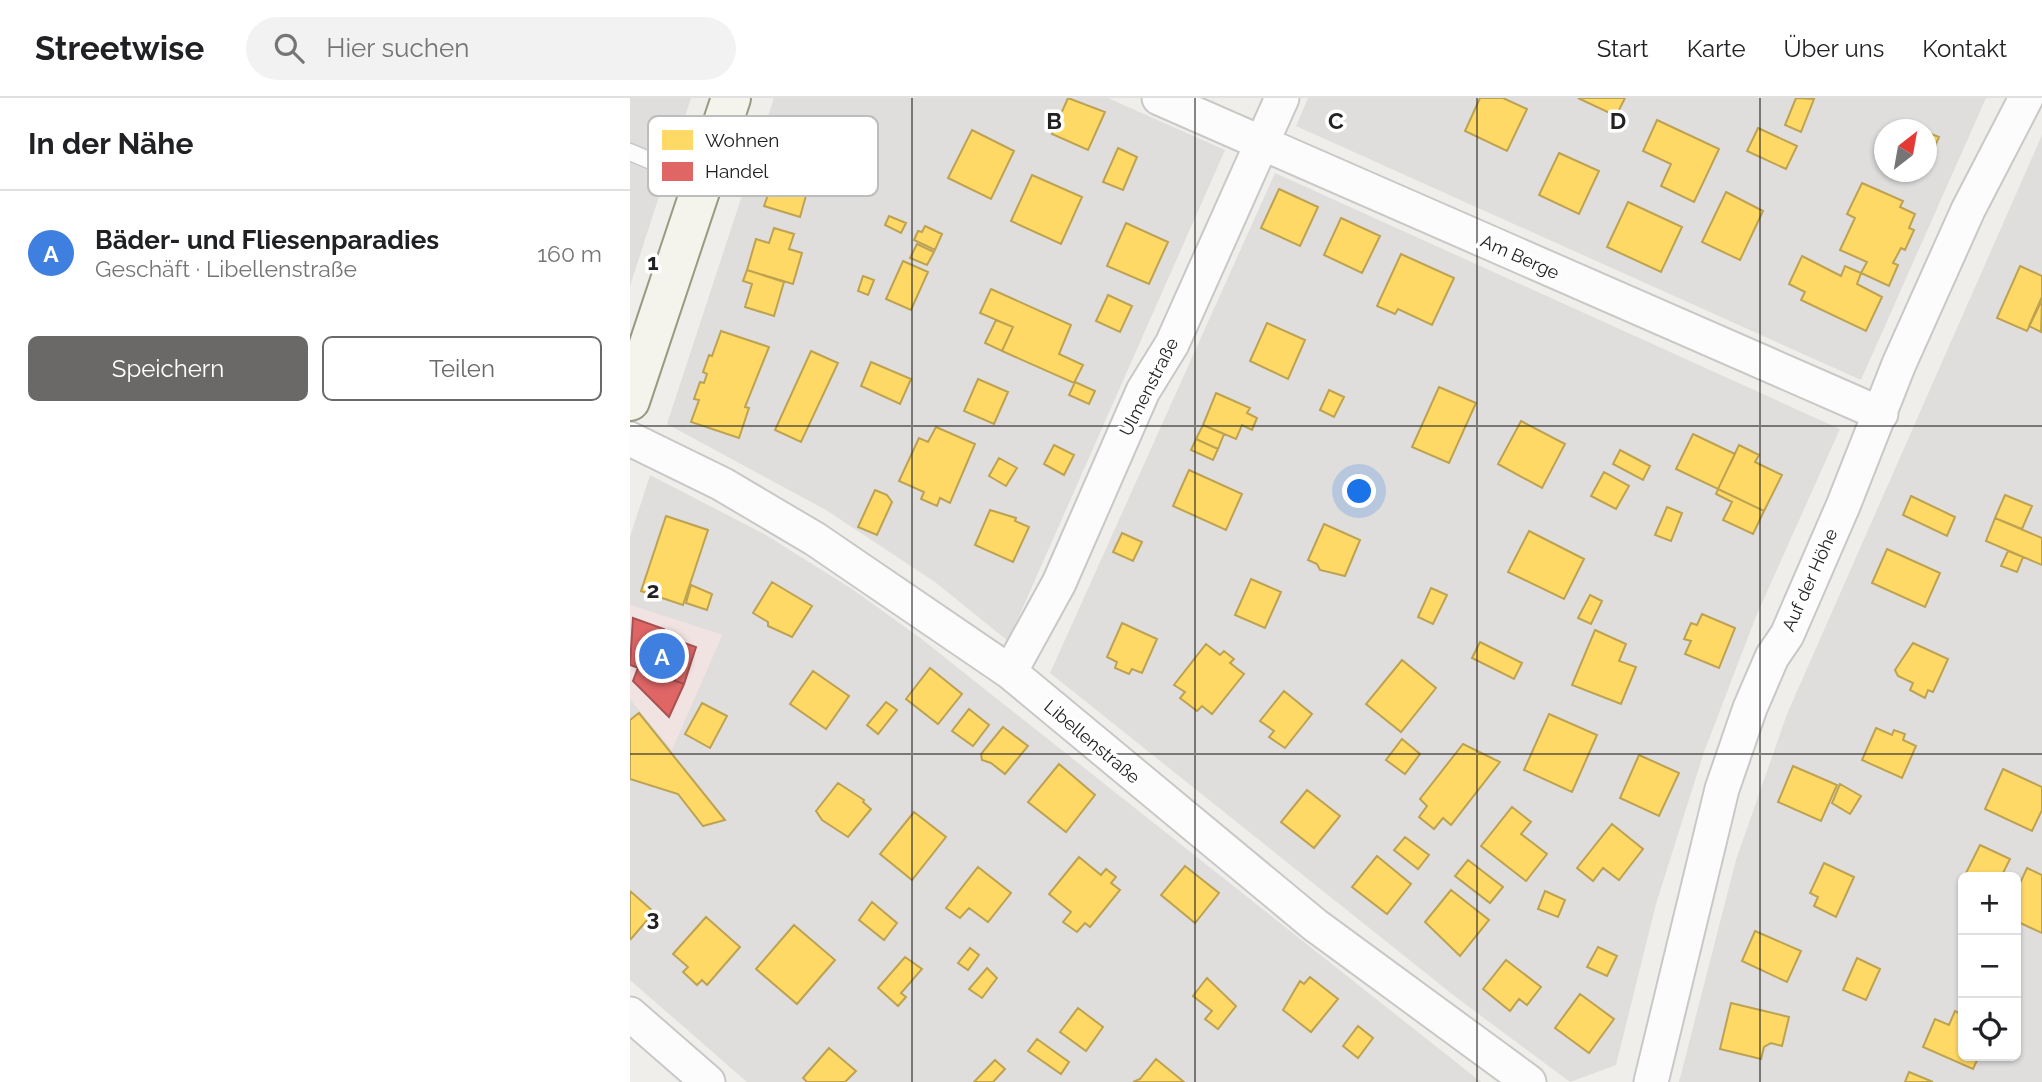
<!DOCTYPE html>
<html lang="de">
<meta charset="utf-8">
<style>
:root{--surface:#fff;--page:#f2f2f2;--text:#202124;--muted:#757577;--line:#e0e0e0;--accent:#6a6968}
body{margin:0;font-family:Raleway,sans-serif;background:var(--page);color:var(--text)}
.controls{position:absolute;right:21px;bottom:21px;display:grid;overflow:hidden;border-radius:10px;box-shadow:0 2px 5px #0004}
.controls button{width:63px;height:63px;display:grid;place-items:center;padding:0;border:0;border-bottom:2px solid var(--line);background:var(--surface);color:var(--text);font:35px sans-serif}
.compass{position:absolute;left:1244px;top:21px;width:63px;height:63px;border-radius:50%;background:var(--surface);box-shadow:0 2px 5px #0004;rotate:31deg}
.you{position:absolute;left:730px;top:394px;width:24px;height:24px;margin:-18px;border:5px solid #fff;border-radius:50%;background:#1a73e8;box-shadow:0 0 0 10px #1a73e833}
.badge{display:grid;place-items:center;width:46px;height:46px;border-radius:50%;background:var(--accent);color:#fff;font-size:23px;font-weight:700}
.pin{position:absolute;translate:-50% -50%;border:4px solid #fff;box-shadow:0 2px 7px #0006}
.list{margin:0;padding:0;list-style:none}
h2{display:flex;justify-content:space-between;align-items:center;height:91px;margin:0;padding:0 28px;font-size:30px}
h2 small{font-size:23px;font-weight:400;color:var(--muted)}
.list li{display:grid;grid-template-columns:46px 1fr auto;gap:21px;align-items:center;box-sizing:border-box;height:126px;padding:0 28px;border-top:2px solid var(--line)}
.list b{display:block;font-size:26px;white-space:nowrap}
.list p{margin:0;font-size:23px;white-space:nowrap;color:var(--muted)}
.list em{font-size:23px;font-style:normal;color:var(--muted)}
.actions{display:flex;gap:14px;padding:21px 28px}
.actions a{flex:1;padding:16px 0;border:2px solid var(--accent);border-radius:10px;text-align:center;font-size:24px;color:var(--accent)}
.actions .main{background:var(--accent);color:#fff}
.icon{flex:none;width:38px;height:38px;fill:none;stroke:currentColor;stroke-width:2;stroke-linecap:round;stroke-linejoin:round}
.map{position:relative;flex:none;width:1412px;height:984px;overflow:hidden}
header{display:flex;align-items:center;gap:42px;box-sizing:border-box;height:98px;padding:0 35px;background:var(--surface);border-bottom:2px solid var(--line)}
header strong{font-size:33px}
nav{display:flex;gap:38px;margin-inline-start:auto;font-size:24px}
.search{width:490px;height:63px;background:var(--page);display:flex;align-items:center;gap:18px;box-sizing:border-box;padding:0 24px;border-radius:38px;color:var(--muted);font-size:26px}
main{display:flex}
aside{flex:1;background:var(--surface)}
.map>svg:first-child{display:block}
.residential{fill:#dfdedc;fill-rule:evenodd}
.commercial{fill:#f1e3e1}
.homes{fill:#ffd966;stroke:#bda252;stroke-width:2}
.shops{fill:#e06666;stroke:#a75252;stroke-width:2}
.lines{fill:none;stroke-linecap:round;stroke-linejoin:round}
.service-casing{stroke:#c9c8c7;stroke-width:19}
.minor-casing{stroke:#c9c8c7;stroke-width:37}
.secondary-casing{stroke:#999a82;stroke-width:42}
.service{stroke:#fdfcfc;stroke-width:16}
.minor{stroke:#fdfcfc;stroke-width:33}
.secondary{stroke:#f4f4ed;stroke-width:38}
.grid{fill:none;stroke:#222;stroke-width:2;stroke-opacity:0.55}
.labels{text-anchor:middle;stroke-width:7;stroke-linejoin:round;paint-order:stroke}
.street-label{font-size:18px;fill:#222;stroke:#fff}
.key{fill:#fff;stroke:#bdbdbd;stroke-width:2}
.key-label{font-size:19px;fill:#222}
.grid-label{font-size:23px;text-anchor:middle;font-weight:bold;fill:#222;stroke:#fff;stroke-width:7;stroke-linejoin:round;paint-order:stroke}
</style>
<header>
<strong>Streetwise</strong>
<div class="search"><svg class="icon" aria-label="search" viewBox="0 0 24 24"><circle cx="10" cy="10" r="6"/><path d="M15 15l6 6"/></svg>Hier suchen</div>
<nav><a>Start</a><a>Karte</a><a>Über uns</a><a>Kontakt</a></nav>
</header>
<main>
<aside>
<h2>In der Nähe<small></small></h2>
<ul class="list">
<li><span class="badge" style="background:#3f7fe0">A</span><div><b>Bäder- und Fliesenparadies</b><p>Geschäft · Libellenstraße</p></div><em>160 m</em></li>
</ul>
<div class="actions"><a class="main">Speichern</a><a>Teilen</a></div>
</aside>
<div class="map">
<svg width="1412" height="984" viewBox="0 0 1412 984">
<rect width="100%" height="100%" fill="#f0eeeb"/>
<path class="residential" d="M 0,0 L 61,0 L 0,188 Z
M 144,0 L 478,0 L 595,52 L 378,543 L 305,484 L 196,412 L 37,326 Z
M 678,0 L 1356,0 L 1231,282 L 666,28 ZM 1254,32 L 1296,32 L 1296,74 L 1254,74 Z
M 1412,37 L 1412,984 L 1049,984 L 1106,762 L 1157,616 ZM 1333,779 L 1386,779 L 1386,958 L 1333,958 Z
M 645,75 L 1210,331 L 1127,516 L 1074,654 L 1026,806 L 986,967 L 940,984 L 827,900 L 420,575 Z
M 20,377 L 136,437 L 222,491 L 289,539 L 851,984 L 117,984 L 0,882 L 0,601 L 42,651 L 92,537 L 0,507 L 0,439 Z"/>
<path class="commercial" d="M 0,507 L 92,537 L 42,652 L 0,601 Z"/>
<path class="homes" d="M 438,0 L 475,14 L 458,52 L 422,36 Z
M 850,0 L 873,0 L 897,11 L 877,53 L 835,33 Z
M 948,0 L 995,0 L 986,18 Z
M 1166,0 L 1184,1 L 1171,34 L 1155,27 Z
M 1027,22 L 1089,51 L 1064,104 L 1031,88 L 1041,66 L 1013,53 Z
M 1128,30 L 1167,48 L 1156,71 L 1117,53 Z
M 342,32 L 384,53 L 361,101 L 318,80 Z
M 1296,34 L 1309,39 L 1296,68 Z
M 488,50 L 507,59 L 493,92 L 473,84 Z
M 929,55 L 969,73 L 949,116 L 909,97 Z
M 402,77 L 452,99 L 431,146 L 381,123 Z
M 143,83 L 177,94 L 170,119 L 134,108 Z
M 1232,85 L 1273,103 L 1270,109 L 1285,116 L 1279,130 L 1284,132 L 1275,152 L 1271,150 L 1263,165 L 1268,167 L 1259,188 L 1231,175 L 1237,164 L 1210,152 L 1225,120 L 1217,116 Z
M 649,91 L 688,109 L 670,148 L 631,130 Z
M 1096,94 L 1133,113 L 1110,162 L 1072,144 Z
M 998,104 L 1052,129 L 1031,174 L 977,149 Z
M 259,118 L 276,125 L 271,135 L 255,127 Z
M 711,120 L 750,138 L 732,175 L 694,157 Z
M 496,125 L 538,144 L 519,186 L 477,168 Z
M 295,128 L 312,136 L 305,152 L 284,142 L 288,133 L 292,134 Z
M 144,130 L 164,136 L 159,151 L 172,155 L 163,186 L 117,172 L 126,141 L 139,145 Z
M 287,146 L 304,154 L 297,167 L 280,160 Z
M 771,156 L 824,180 L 802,227 L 768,211 L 765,216 L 747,208 Z
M 1172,158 L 1211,178 L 1215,168 L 1231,175 L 1227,186 L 1252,199 L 1236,233 L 1171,202 L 1175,194 L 1159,186 Z
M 273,163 L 298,174 L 281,212 L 256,201 Z
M 1390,168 L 1412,178 L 1412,202 L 1397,233 L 1367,220 Z
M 117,172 L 154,184 L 144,218 L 115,209 L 122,186 L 113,183 Z
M 233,178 L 244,182 L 238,197 L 228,193 Z
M 361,191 L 441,227 L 429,256 L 453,267 L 444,285 L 372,253 L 383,229 L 350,215 Z
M 478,197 L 502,208 L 490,234 L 466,223 Z
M 1411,201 L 1412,202 L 1411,234 L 1399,228 Z
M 366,222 L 383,229 L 372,253 L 355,245 Z
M 637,225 L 675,242 L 658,281 L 620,263 Z
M 91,233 L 139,249 L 115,309 L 119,310 L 109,340 L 61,324 L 69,302 L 64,301 L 70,284 L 74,285 L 77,276 L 73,274 L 79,257 L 82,258 Z
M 181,253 L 208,265 L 171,344 L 145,332 Z
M 241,264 L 281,281 L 270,306 L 231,288 Z
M 348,281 L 378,294 L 364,326 L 334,313 Z
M 445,284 L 465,293 L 459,306 L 439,297 Z
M 809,289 L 846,305 L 819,365 L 782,349 Z
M 699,292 L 714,299 L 704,319 L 690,312 Z
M 586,295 L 620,310 L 617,315 L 627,320 L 622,332 L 612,327 L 606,341 L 573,327 Z
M 891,323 L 935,346 L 912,390 L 868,366 Z
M 573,327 L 594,336 L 588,351 L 566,341 Z
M 306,329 L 345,346 L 320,405 L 310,400 L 307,408 L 291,401 L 294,394 L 269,383 L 289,340 L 298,344 Z
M 1063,336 L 1105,356 L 1088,391 L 1046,371 Z
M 566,341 L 588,351 L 583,362 L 561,352 Z
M 424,347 L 444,357 L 434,377 L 414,366 Z
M 1109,347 L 1129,357 L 1125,364 L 1152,377 L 1134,413 L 1088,391 Z
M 990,352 L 1020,368 L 1013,382 L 983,366 Z
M 369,360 L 387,370 L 376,388 L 359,378 Z
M 559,372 L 612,396 L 596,432 L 543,408 Z
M 974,374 L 999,388 L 986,411 L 961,398 Z
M 1088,391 L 1134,413 L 1123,436 L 1093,422 L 1102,404 L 1086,396 Z
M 245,392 L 257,397 L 262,404 L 247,437 L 228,429 Z
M 1375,397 L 1402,408 L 1392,431 L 1365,420 Z
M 1281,398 L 1325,419 L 1317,438 L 1273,417 Z
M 1037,409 L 1052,415 L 1041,443 L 1025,437 Z
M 360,412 L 386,420 L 385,423 L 399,429 L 383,464 L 345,447 Z
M 36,418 L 78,432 L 53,507 L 11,493 Z
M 1365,420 L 1412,440 L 1412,467 L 1356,443 Z
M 694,426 L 730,442 L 715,478 L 690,472 L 687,466 L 678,462 Z
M 899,433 L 954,461 L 934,501 L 878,474 Z
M 492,435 L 512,444 L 503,463 L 483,454 Z
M 1257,451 L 1310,475 L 1295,509 L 1242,485 Z
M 1378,453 L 1393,459 L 1387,474 L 1371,468 Z
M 621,481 L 651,494 L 635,530 L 605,517 Z
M 142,484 L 182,508 L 162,539 L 138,528 L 138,524 L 123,515 Z
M 61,487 L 82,496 L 77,512 L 56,505 Z
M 801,490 L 817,497 L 803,526 L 788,519 Z
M 960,497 L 972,503 L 961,526 L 948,520 Z
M 1072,516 L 1105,530 L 1089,570 L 1055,556 L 1061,543 L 1054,541 L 1061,525 L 1067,527 Z
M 492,525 L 527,541 L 512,575 L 502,571 L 499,576 L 485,570 L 487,564 L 477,559 Z
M 965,532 L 996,546 L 989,563 L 1006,569 L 991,606 L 942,587 Z
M 850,544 L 892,565 L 884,581 L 842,560 Z
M 1283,545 L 1318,561 L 1303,594 L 1298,592 L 1295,600 L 1280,592 L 1283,585 L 1268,578 L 1265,572 Z
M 576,546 L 590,557 L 594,553 L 604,561 L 600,565 L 614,576 L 582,616 L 572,608 L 567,613 L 550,600 L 555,594 L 544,587 Z
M 772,562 L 806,590 L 771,634 L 736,606 Z
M 300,570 L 332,596 L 308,626 L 276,601 Z
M 183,573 L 219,598 L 196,631 L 160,606 Z
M 654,593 L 682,616 L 655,650 L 639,639 L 644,633 L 630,623 Z
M 256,604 L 267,612 L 248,636 L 237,627 Z
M 72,605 L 97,618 L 80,650 L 55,636 Z
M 339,611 L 359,627 L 343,648 L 322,633 Z
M 9,615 L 95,722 L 73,728 L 48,696 L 0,681 L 0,622 Z
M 919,616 L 967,637 L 942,694 L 894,672 Z
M 373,629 L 398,648 L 375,676 L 361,665 L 352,662 L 351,656 Z
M 1246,630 L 1262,637 L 1264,632 L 1275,636 L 1273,642 L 1286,648 L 1272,680 L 1232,662 Z
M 772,641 L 790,656 L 775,676 L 756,662 Z
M 833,646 L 870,664 L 821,727 L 813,720 L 804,731 L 789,719 L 797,708 L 790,701 Z
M 1009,657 L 1049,675 L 1029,718 L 990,700 Z
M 429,666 L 465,697 L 436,734 L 398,704 Z
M 1163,668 L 1207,687 L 1191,723 L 1148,704 Z
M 1373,671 L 1412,689 L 1412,712 L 1402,733 L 1355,711 Z
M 208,685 L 234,702 L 233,704 L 241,711 L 218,739 L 192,722 L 186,713 Z
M 1210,686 L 1231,698 L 1220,716 L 1202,705 Z
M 677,692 L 710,718 L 684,750 L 651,724 Z
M 882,709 L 901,724 L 891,736 L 917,756 L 896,783 L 851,748 Z
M 284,714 L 316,739 L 282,782 L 250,756 Z
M 982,726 L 1013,751 L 989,782 L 973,770 L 963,783 L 947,770 Z
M 775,739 L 799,757 L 788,771 L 764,752 Z
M 1350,747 L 1380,761 L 1371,779 L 1334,779 Z
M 747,758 L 781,786 L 757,816 L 722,789 Z
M 449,759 L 471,777 L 476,771 L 486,779 L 481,785 L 490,792 L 460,829 L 455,825 L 447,834 L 433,824 L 441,814 L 419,796 Z
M 838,762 L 873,789 L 860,805 L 825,778 Z
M 1194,765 L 1224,779 L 1206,819 L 1184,808 L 1188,799 L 1180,795 Z
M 555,768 L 589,795 L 565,825 L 531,797 Z
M 348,769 L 381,795 L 358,824 L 339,810 L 330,820 L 316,810 Z
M 1397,770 L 1412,777 L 1412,835 L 1386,823 L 1386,794 Z
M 821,792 L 859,822 L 830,858 L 795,824 Z
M 0,793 L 24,814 L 1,841 L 0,839 Z
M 915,793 L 935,802 L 928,819 L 908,811 Z
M 242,804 L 267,825 L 254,842 L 229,822 Z
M 76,819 L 110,849 L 77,887 L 72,882 L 67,887 L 53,874 L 58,869 L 43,856 Z
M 164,827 L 205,862 L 167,906 L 126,871 Z
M 1125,833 L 1171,853 L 1157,884 L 1112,863 Z
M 968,849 L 987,858 L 977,878 L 957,869 Z
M 340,850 L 349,857 L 338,872 L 328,865 Z
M 275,859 L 292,871 L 271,895 L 276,899 L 268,908 L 248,890 Z
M 1227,860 L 1250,871 L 1236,902 L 1213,892 Z
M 876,862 L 911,889 L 897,907 L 889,901 L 880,913 L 853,891 Z
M 357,870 L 367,880 L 352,900 L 339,891 Z
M 680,879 L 708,901 L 681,934 L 653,912 L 670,883 L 674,886 Z
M 577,880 L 606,908 L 588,931 L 575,921 L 582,913 L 563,898 Z
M 950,896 L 984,921 L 959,955 L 925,930 Z
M 1101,905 L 1159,919 L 1152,948 L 1141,945 L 1134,949 L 1131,961 L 1090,951 Z
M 448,910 L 473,929 L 456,953 L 430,934 Z
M 1325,913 L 1333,917 L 1333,958 L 1349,958 L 1343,971 L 1293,949 L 1305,921 L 1319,927 Z
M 728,928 L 743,940 L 728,960 L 713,948 Z
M 407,941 L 439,964 L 431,976 L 398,953 Z
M 199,950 L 226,973 L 215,984 L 177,984 L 173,980 Z
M 526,961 L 554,984 L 503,984 L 510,981 Z
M 365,962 L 375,971 L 363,984 L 344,984 Z
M 1279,974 L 1303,984 L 1275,984 Z"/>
<path class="shops" d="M 3,520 L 34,531 L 32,537 L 66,549 L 54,586 L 0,567 Z
M 8,570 L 54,586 L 39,619 L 3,583 Z"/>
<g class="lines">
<defs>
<path id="service" d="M 0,54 L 73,85"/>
<path id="minor" d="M 529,0 L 1251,316
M 0,341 L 92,386 L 185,441 L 380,574 L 685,827 L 899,984
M 380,574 L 429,485 L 513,293 L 542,246 L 652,0
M 0,916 L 78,984
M 1021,984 L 1092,691 L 1120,610 L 1142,559 L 1157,537 L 1213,408 L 1269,266 L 1338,112 L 1396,0"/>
<path id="secondary" d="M 0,303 L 101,0"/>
</defs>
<use href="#service" class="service-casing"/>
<use href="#minor" class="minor-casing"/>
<use href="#secondary" class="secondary-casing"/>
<use href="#service" class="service"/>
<use href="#minor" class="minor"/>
<use href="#secondary" class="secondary"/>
</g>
<path class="grid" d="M 282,0 L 282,984M 565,0 L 565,984M 847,0 L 847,984M 1130,0 L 1130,984M 0,328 L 1412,328M 0,656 L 1412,656"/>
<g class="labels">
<g class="street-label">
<text transform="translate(890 159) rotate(24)" y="6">Am Berge</text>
<text transform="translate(519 289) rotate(-63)" y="6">Ulmenstraße</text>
<text transform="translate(1180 482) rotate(-66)" y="6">Auf der Höhe</text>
<text transform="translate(462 644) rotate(40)" y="6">Libellenstraße</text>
</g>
</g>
<rect x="18" y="18" width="230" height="80" rx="10" class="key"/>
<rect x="32" y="32" width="31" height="20" fill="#ffd966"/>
<rect x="32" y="64" width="31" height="19" fill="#e06666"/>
<g class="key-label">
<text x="75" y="49">Wohnen</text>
<text x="75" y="80">Handel</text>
</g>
<g class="grid-label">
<text x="424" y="31">B</text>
<text x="706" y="31">C</text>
<text x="988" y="31">D</text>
<text x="23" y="172">1</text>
<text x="23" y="500">2</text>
<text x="23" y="828">3</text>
</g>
</svg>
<div class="controls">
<button>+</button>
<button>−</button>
<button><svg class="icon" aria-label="locate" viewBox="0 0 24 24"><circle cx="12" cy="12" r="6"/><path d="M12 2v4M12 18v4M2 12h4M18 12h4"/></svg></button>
</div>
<svg class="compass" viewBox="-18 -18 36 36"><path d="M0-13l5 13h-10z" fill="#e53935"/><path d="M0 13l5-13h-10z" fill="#757577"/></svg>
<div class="you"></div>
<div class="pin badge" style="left:32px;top:558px;background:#3f7fe0">A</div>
</div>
</main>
